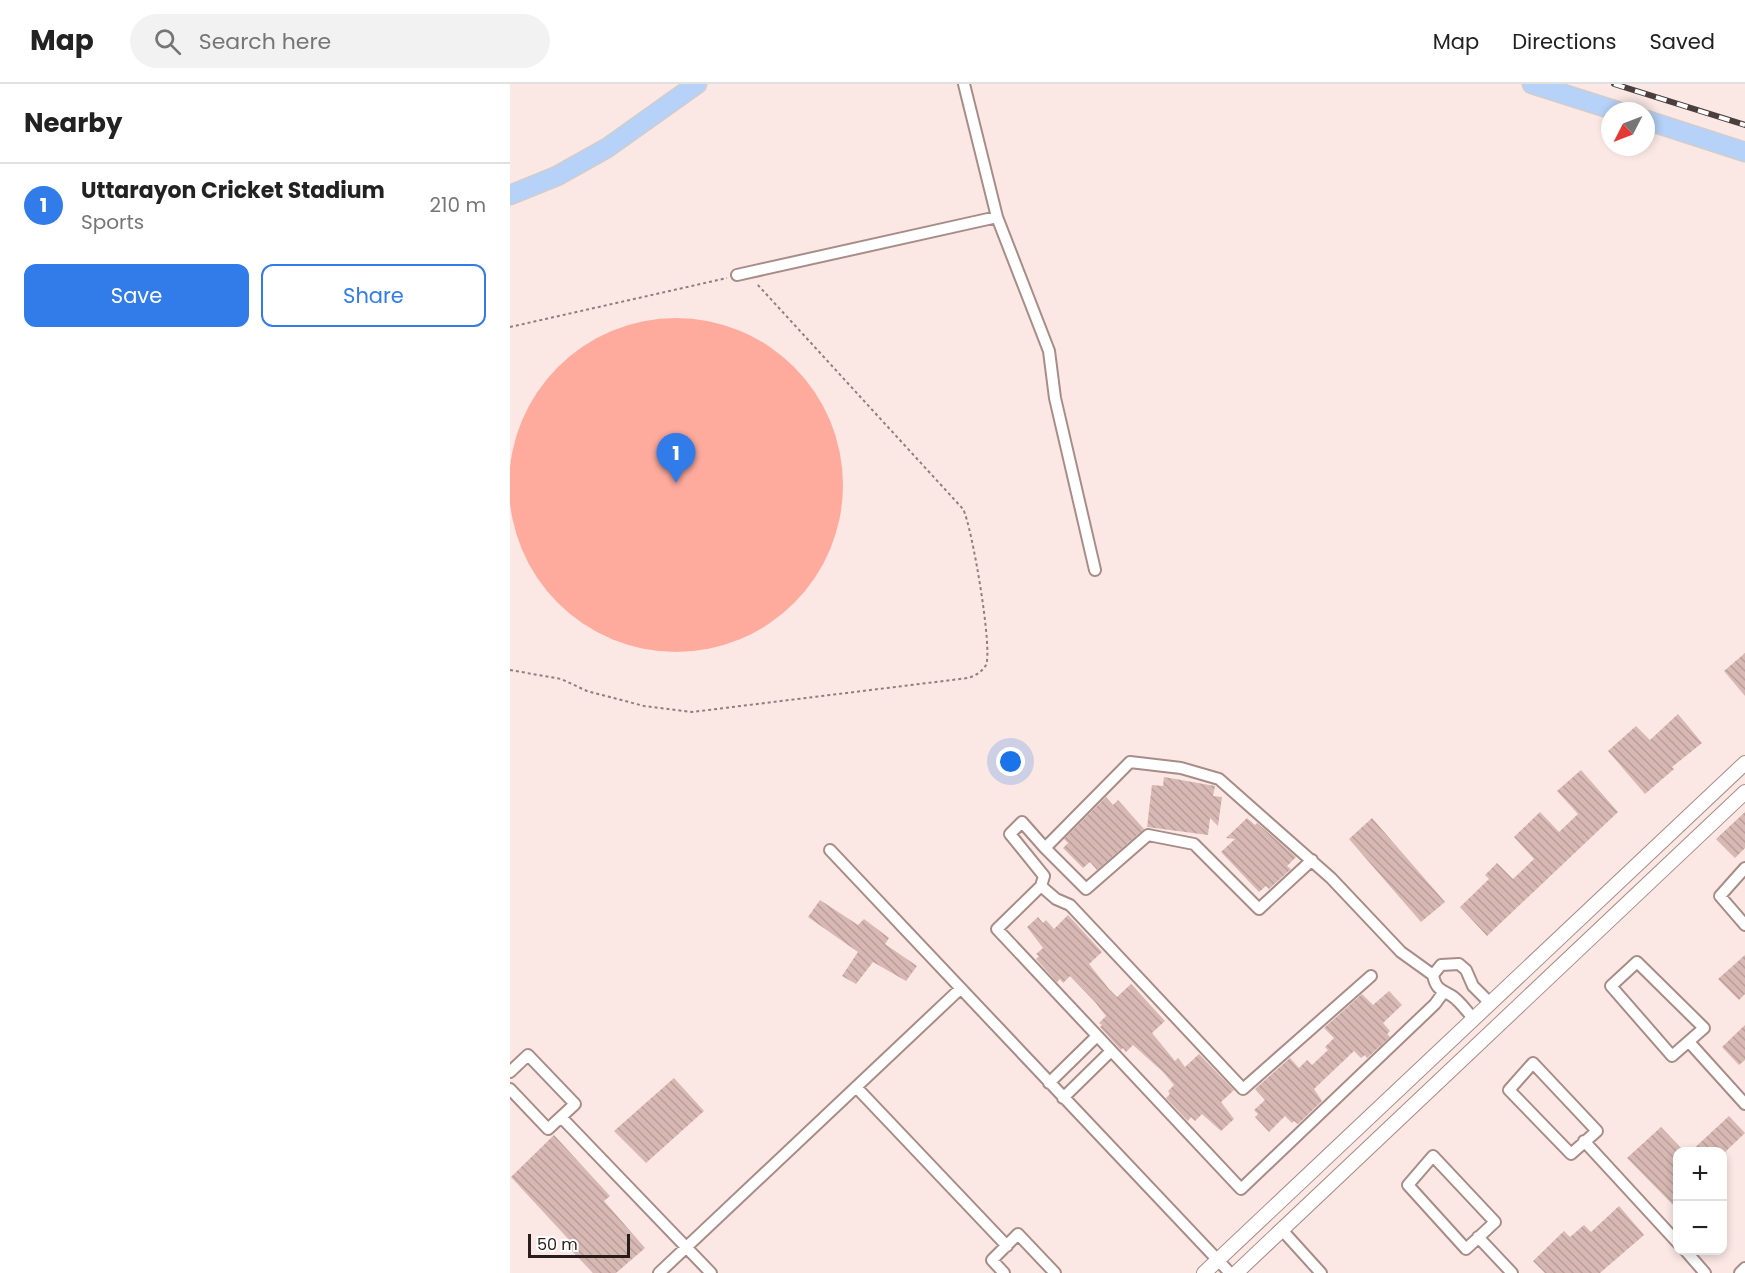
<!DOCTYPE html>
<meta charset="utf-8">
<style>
:root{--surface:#fff;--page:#f2f2f2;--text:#222;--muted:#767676;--line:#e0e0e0;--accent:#317ce8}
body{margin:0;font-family:Poppins,sans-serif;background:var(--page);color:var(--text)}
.controls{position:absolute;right:18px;bottom:18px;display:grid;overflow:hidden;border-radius:12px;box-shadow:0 3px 9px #0003}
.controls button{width:54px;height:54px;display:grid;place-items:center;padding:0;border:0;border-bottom:2px solid var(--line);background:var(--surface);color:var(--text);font:30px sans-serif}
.compass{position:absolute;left:1091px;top:18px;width:54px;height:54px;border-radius:50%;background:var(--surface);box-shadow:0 3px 9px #0003;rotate:228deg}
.scale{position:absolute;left:18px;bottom:15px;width:102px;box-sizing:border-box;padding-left:6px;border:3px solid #281d1b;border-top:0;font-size:16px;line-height:21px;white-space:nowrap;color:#281d1b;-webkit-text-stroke:4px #fff;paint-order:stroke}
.you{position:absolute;left:501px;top:678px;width:21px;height:21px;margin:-15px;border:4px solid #fff;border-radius:50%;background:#1a73e8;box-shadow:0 0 0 9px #1a73e833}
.badge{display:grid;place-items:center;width:39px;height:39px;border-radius:50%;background:var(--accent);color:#fff;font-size:20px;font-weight:700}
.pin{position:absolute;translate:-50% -50px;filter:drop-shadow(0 2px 3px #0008)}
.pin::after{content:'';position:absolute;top:32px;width:21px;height:18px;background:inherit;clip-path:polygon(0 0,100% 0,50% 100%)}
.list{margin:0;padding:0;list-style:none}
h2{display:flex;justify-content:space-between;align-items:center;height:78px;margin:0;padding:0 24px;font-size:26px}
h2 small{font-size:20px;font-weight:400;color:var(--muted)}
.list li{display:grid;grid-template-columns:39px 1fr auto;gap:18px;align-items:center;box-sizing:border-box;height:84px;padding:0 24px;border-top:2px solid var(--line)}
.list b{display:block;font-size:22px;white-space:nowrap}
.list p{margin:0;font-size:20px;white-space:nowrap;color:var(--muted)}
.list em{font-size:20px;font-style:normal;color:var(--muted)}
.actions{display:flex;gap:12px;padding:18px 24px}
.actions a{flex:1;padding:14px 0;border:2px solid var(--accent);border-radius:12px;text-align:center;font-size:21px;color:var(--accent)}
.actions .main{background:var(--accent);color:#fff}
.icon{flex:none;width:33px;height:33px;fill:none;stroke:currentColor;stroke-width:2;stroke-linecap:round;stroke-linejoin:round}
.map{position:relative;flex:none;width:1235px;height:1189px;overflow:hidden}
header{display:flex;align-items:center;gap:36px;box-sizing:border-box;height:84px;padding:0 30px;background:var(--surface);border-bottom:2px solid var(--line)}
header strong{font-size:28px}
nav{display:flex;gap:33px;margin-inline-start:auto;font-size:21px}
.search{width:420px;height:54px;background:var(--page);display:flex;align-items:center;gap:15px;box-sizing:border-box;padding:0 21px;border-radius:33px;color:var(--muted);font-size:22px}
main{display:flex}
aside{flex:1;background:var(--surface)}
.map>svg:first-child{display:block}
.green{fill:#feab9e}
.building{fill:url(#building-back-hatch)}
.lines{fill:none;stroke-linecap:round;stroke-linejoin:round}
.minor-casing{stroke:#a88c87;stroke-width:14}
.tertiary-casing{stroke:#a88c87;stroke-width:16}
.trunk-casing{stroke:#d0cdcd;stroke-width:21}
.path{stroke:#8e7f7d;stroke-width:2;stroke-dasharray:3 3;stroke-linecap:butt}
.minor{stroke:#fff;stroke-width:10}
.tertiary{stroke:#fff;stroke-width:14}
.trunk{stroke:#b6d2f8;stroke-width:18}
.rail-casing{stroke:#4b3f3d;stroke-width:6}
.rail{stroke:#fff;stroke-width:4;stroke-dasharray:11;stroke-linecap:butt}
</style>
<header>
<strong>Map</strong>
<div class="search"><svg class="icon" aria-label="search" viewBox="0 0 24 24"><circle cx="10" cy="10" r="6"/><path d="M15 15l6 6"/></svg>Search here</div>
<nav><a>Map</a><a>Directions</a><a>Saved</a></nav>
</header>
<main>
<aside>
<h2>Nearby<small></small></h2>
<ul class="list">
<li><span class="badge">1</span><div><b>Uttarayon Cricket Stadium</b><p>Sports</p></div><em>210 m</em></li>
</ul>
<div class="actions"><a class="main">Save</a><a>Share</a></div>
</aside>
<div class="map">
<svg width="1235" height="1189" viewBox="0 0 1235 1189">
<defs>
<pattern id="building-back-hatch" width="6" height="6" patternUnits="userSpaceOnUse" patternTransform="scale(1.5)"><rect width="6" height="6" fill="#d7b8b3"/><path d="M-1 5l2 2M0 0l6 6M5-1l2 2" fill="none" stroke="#b99e99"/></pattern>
</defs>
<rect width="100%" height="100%" fill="#fbe8e5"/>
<path class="green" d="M-1 401a167 167 0 1 1 334 0a167 167 0 1 1-334 0Z"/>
<path class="building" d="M 1235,569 L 1235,612 L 1214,587 Z
M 1168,630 L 1192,659 L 1162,683 L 1164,685 L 1135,710 L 1098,667 L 1126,642 L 1140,656 Z
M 1071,686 L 1108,728 L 977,852 L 950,823 L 979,795 L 975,791 L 987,779 L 1003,795 L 1024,775 L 1004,753 L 1030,728 L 1049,748 L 1068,730 L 1047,707 Z
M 654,693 L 705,702 L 703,712 L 712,713 L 708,742 L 700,734 L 698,751 L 637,743 L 642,701 L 653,702 Z
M 596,713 L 603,721 L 608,716 L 634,745 L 587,786 L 580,778 L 573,784 L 553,764 L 558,759 L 554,755 Z
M 1235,728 L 1235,764 L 1225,774 L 1206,755 Z
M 737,734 L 745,741 L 747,739 L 786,773 L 777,782 L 781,785 L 759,805 L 756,802 L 749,808 L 711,768 L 725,755 L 716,754 Z
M 862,734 L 935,818 L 911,838 L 839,755 Z
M 310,816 L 348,841 L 354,835 L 379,854 L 375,860 L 407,882 L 396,897 L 363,878 L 346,900 L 332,892 L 348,868 L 298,833 Z
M 558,831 L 592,868 L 579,880 L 599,905 L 607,913 L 621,900 L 655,937 L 642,949 L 665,977 L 668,974 L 675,983 L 689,970 L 724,1006 L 711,1018 L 724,1035 L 711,1047 L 692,1030 L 685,1037 L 681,1033 L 678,1037 L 656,1014 L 660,1010 L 658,1007 L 664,1001 L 653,988 L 623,961 L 616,968 L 613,964 L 611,966 L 590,943 L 592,941 L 589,939 L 596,932 L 585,918 L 560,892 L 553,899 L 550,895 L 547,898 L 526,875 L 529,872 L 526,870 L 533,864 L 517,843 L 528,833 L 533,839 L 536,836 L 544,845 Z
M 1235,871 L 1235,910 L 1229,916 L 1208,895 Z
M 879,907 L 892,921 L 873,939 L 880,947 L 877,950 L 880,953 L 857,974 L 855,971 L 851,974 L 844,967 L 804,1005 L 812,1017 L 788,1040 L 784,1037 L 782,1039 L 775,1032 L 759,1048 L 745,1033 L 748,1030 L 744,1026 L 755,1016 L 745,1005 L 780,974 L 789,984 L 797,976 L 802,981 L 818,966 L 815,963 L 824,954 L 814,944 L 852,910 L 863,921 Z
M 1235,941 L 1235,976 L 1229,981 L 1212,963 Z
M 164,994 L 194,1027 L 136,1079 L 104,1047 Z
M 1219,1032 L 1235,1049 L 1215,1068 L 1180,1068 Z
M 1151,1043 L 1172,1065 L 1167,1068 L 1167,1125 L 1117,1074 Z
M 44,1051 L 100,1112 L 94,1117 L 135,1164 L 106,1189 L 83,1189 L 58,1163 L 62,1159 L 1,1093 Z
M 1109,1122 L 1134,1151 L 1090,1189 L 1035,1189 L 1023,1177 L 1054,1147 L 1060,1153 L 1074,1141 L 1081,1148 Z"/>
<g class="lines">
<defs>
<path id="minor" d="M 454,0 L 487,133 L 539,267 L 545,314 L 585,486
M 227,191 L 487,133
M 535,764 L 576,805 L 638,751 L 684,760 L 749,825 L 802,776
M 320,766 L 720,1189
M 1235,784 L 1210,812 L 1235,841
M 531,802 L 546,815 L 560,821 L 733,1005 L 861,892
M 1127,878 L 1194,944 L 1162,972 L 1101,902 Z
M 923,891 L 931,881 L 949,880 L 956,886 L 963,902 L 980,919
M 933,909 L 925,920 L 731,1105 L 487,845 L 531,802 L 534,792 L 500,750 L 512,738 L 535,764 L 620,678 L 671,684 L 709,695 L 821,794 L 891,868 L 923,891 C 926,906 931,905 942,912 C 950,917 957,928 964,935
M 1180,959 L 1235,1020
M 1023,979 L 1087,1047 L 1061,1070 L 999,1006 Z
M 0,988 L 18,971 L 65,1020 L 38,1045 L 0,1005
M 539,999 L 587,952
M 346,1003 L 497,1162
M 553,1014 L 601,967
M 51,1033 L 201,1189
M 1074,1057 L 1168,1159
M 923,1072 L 985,1138 L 956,1165 L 898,1101 Z
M 772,1146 L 811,1189
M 968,1153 L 1002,1189
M 1175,1166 L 1195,1189
M 149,1189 L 450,905
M 494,1189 L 482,1176 L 508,1150 L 545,1189
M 1230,1189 L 1235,1184"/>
<path id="tertiary" d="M 694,1189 L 1235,679
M 726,1189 L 1235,708"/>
<path id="trunk" d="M 1022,0 L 1107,27
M 1136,36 L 1235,68
M 0,111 L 47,92 L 97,64 L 187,0"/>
</defs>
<use href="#minor" class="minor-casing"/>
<use href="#tertiary" class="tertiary-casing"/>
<use href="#trunk" class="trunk-casing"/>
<path class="path" d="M 0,243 L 217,194
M 0,586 L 51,595 L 77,607 L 134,622 L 182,628 L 458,594 C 465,592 472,588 476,581 C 483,566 462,442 453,425 L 247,200"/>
<use href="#minor" class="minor"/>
<use href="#tertiary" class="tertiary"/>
<use href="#trunk" class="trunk"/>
<defs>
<path id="rail" d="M 1104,0 L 1235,41"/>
</defs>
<use href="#rail" class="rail-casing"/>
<use href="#rail" class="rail"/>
</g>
</svg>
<div class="controls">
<button>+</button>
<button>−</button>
</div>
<svg class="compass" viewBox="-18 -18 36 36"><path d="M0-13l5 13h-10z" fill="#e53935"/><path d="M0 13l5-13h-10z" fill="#767676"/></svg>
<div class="scale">50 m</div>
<div class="you"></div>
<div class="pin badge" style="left:166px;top:399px">1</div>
</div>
</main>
